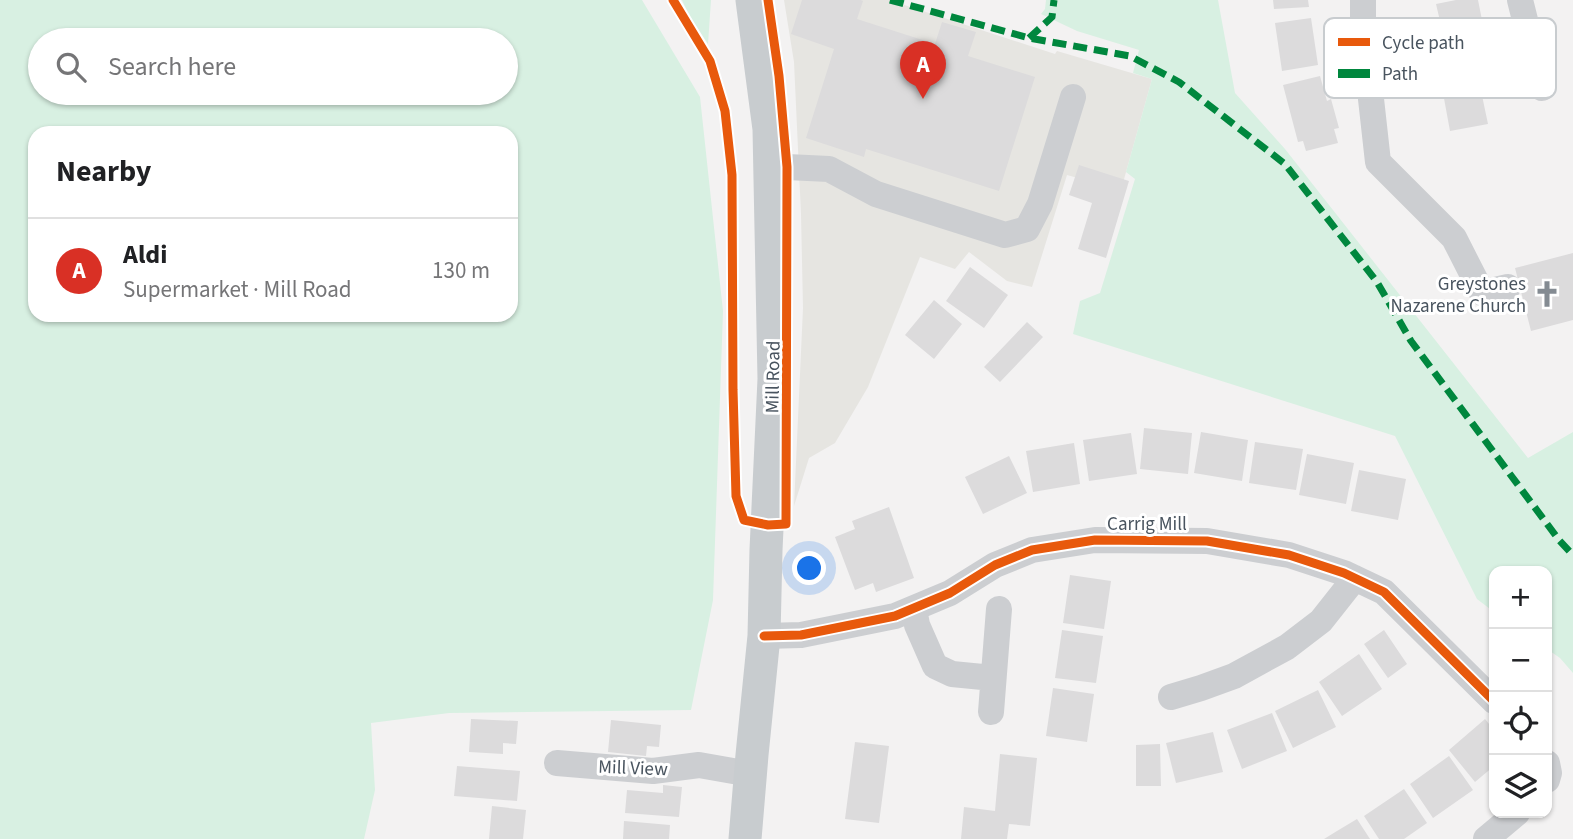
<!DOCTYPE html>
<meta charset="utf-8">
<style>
:root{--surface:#fff;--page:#f2f2f2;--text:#202124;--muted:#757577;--line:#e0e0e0;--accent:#d93025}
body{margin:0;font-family:"Source Sans 3",sans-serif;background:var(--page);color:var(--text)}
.controls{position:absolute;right:21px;bottom:21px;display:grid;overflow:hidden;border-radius:14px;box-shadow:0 2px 5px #0004}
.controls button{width:63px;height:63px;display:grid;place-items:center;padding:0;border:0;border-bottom:2px solid var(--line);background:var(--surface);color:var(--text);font:35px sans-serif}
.you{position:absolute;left:810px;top:569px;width:24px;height:24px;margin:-18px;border:5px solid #fff;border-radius:50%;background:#1a73e8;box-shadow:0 0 0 10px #1a73e833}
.badge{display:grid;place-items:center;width:46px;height:46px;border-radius:50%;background:var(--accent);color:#fff;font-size:23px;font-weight:700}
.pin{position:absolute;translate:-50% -58px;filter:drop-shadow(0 2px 4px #0008)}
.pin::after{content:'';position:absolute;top:37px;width:24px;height:21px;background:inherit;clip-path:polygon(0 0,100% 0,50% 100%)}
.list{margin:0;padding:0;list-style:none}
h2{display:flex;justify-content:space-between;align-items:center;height:91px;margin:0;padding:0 28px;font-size:30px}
h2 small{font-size:23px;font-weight:400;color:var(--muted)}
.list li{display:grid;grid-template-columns:46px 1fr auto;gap:21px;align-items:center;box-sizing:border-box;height:105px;padding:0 28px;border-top:2px solid var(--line)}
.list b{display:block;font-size:26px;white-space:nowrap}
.list p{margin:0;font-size:23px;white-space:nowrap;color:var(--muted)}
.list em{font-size:23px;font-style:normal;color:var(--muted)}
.icon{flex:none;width:38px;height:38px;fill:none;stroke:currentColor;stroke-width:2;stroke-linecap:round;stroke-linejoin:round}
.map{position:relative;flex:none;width:1573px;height:839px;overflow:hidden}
.search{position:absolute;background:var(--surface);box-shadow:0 2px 5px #0004;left:28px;top:28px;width:490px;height:77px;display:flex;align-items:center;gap:18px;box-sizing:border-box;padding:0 24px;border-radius:38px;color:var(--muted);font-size:26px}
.panel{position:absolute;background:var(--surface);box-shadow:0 2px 5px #0004;left:28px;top:126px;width:490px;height:196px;border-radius:21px}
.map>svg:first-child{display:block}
.commercial{fill:#e6e5e1}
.green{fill:#d8f0e2;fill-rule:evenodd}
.building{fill:#dcdbdc}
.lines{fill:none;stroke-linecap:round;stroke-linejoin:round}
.minor{stroke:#ccced1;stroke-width:26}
.major{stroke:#c8cccf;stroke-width:33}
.quiet{stroke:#00873e;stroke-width:7;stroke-dasharray:14 7;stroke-linecap:butt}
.cycleway-casing{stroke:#fff;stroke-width:13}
.cycleway{stroke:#e8590c;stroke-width:9}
.labels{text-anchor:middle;stroke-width:6;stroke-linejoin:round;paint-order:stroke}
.poi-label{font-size:19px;fill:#49545f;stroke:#fff;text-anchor:end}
.street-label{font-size:19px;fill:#49545f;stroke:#fff}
.key{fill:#fff;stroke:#c8cccf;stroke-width:2}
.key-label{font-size:19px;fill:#49545f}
</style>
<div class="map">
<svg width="1573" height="839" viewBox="0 0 1573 839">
<rect width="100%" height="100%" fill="#f3f2f2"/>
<path class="commercial" d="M 784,0 L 889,0 L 1055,54 L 1057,51 L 1152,79 L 1121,190 L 1067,175 L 1032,287 L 1007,281 L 969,252 L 955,269 L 920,257 L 868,387 L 835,443 L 809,458 L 794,506 L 803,308 L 801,214 L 794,62 Z"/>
<path class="green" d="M 0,0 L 642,0 L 700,97 L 723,311 L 713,600 L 691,710 L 449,713 L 371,723 L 375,790 L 364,839 L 0,839 ZM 40,40 L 506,40 L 506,93 L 40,93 ZM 35,133 L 511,133 L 511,315 L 35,315 Z
M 682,0 L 711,0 L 708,44 L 689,15 Z
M 1046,0 L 1218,0 L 1235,93 L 1285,149 L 1528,458 L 1573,432 L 1573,673 L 1560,658 L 1547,649 L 1547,571 L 1494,571 L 1494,612 L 1477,599 L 1395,436 L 1073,334 L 1080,301 L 1100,293 L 1135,179 L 1126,172 L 1152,79 L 1133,73 L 1139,50 L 1077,31 L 1041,14 L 1045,9 Z"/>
<path class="building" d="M 802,0 L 861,0 L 863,1 L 857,19 L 935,44 L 942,22 L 976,32 L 968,56 L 1035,77 L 999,191 L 866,149 L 864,157 L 806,138 L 834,49 L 791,34 Z
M 1273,0 L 1308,0 L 1309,7 L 1274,9 Z
M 1456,0 L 1478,0 L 1484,30 L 1444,38 L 1436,4 Z
M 1311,18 L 1318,65 L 1282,71 L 1275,23 Z
M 1320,76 L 1327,101 L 1331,99 L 1339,128 L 1334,129 L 1338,143 L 1306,151 L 1303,141 L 1298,142 L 1283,85 Z
M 1480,86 L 1488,124 L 1450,131 L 1443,93 Z
M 1079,165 L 1129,181 L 1106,258 L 1078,249 L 1092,203 L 1069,195 Z
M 1573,253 L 1573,320 L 1531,331 L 1515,268 Z
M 970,267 L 1008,295 L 984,328 L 946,301 Z
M 934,300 L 962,324 L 934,359 L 905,335 Z
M 1027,322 L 1043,337 L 1000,382 L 984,367 Z
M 1144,428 L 1192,433 L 1188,474 L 1140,469 Z
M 1201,432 L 1248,440 L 1242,481 L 1194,473 Z
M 1131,433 L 1137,474 L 1089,481 L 1083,440 Z
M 1255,442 L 1303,449 L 1296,490 L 1249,483 Z
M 1074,443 L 1080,484 L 1033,492 L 1026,451 Z
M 1307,454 L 1354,463 L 1346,504 L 1299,495 Z
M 1009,456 L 1027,493 L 983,514 L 965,477 Z
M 1359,470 L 1406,479 L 1398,520 L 1351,511 Z
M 889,507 L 914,578 L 876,592 L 873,583 L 855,590 L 835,537 L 855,529 L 852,521 Z
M 1070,575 L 1111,581 L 1104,629 L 1063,623 Z
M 1062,630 L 1103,636 L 1096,683 L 1055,678 Z
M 1384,630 L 1407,664 L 1388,678 L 1364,644 Z
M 1359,654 L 1382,689 L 1342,716 L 1319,682 Z
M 1053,688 L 1094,694 L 1087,742 L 1046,736 Z
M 1318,690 L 1336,727 L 1293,748 L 1275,711 Z
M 1272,713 L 1287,751 L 1242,769 L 1227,730 Z
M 471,719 L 518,721 L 516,744 L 503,743 L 503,754 L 469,752 Z
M 1485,719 L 1494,730 L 1494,766 L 1475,782 L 1449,750 Z
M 611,720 L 661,725 L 659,747 L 647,746 L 646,756 L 608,752 Z
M 1213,732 L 1223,772 L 1176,783 L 1166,743 Z
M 855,742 L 889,746 L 879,823 L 845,819 Z
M 1160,744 L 1161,786 L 1136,786 L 1136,745 Z
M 1000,754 L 1037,758 L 1030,826 L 1009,824 L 1007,839 L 961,839 L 964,807 L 995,811 Z
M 1449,756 L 1473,790 L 1433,818 L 1410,784 Z
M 457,766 L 520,771 L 517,801 L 454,796 Z
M 663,785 L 682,787 L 679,817 L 625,813 L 627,790 L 663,793 Z
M 1404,789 L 1427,823 L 1404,839 L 1379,839 L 1364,816 Z
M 492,806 L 526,810 L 523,839 L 489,839 Z
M 1357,819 L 1370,839 L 1324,839 L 1337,831 Z
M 624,821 L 670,825 L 669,839 L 623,839 Z"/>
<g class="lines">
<path class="minor" d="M 1363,0 L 1363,27 L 1378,162 L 1454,238 L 1482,293 L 1508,287
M 1520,0 L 1542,88
M 770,163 L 787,167 L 829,169 L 876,194 L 1005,235 L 1027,229 L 1040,204 L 1073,97
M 914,608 L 917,625 L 935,666 L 952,674 L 993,678
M 764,636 L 801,635 L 895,616 L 950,593 L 995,565 L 1032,550 L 1095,540 L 1207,541 L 1289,555 L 1344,573 L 1384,592 L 1494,701
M 1171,697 L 1201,688 L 1234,676 L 1287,647 L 1321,621 L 1355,578
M 991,712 L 999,609
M 557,763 L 653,771 L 699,765 L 750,774
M 1547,763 L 1549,773 L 1547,780
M 1486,839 L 1517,813"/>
<path class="major" d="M 745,839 L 752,755 L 764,636 L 766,550 L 774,379 L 769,129 L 752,0"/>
<path class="quiet" d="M 890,0 L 1029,38 L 1130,56 L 1179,82 L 1285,164 L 1377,282 L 1411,341 L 1559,540 L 1573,555
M 1029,38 L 1052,17 L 1054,0"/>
<defs>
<path id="cycleway" d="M 673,0 L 710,61 L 725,111 L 732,175 L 733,390 L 736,496 L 744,520 L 768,525 L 786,524 L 787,167 L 779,76 L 768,0
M 764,636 L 801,635 L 895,616 L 950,593 L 995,565 L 1032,550 L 1095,540 L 1207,541 L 1289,555 L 1344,573 L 1384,592 L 1494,701"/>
</defs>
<use href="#cycleway" class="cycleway-casing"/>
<use href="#cycleway" class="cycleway"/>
</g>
<defs>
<symbol id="church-bare" viewBox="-9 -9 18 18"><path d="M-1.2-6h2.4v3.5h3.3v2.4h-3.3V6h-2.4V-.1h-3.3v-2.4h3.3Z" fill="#848b92" stroke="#fff" stroke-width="2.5" paint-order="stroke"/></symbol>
</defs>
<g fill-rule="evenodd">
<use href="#church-bare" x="1528" y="275" width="38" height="38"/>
</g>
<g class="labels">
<g class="poi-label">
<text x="1526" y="290">Greystones<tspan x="1526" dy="22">Nazarene Church</tspan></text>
</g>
<g class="street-label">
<text transform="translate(772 377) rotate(-89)" y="7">Mill Road</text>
<text x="1147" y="530">Carrig Mill</text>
<text transform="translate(633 767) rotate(2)" y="7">Mill View</text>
</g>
</g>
<rect x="1324" y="18" width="232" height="80" rx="10" class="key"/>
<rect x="1338" y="38" width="32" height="8" fill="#e8590c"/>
<rect x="1338" y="69" width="32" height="9" fill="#00873e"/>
<g class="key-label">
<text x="1382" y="49">Cycle path</text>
<text x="1382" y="80">Path</text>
</g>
</svg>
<div class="controls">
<button>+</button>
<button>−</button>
<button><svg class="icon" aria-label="locate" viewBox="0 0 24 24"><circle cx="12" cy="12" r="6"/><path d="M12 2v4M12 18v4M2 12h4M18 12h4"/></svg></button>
<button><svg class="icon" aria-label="layers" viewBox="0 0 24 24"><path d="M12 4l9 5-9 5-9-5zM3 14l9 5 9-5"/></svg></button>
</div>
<div class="you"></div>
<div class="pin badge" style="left:923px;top:99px">A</div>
<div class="search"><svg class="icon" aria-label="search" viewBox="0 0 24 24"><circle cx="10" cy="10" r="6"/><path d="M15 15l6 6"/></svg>Search here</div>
<section class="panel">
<h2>Nearby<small></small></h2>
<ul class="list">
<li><span class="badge">A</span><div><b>Aldi</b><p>Supermarket · Mill Road</p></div><em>130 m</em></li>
</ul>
</section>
</div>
